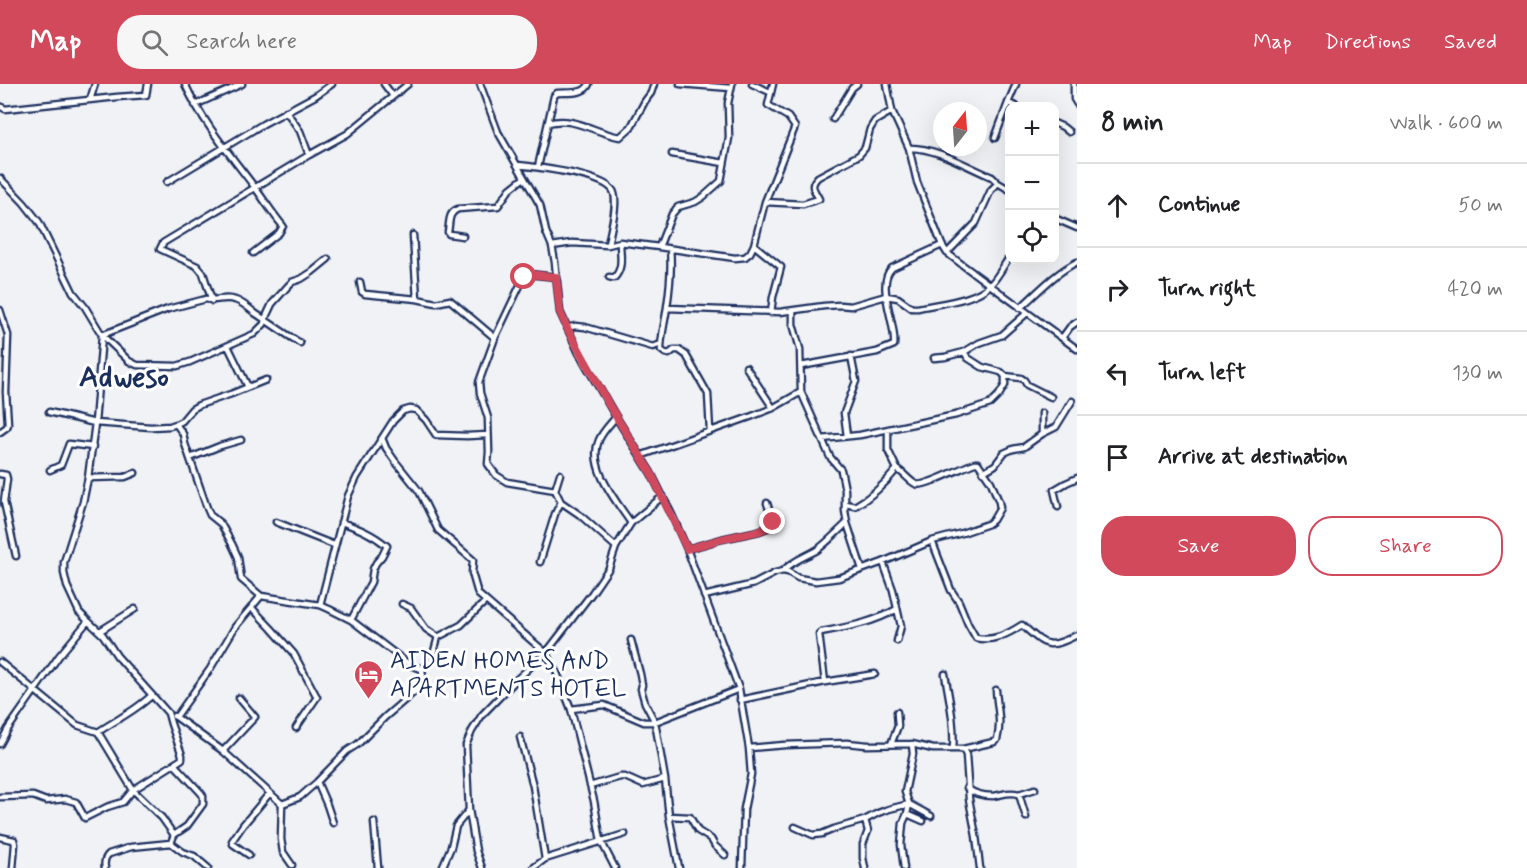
<!DOCTYPE html>
<meta charset="utf-8">
<style>
:root{--surface:#fff;--page:#f6f6f6;--text:#202124;--muted:#757577;--line:#e0e0e0;--accent:#d1495b}
body{margin:0;font-family:Mynerve,sans-serif;background:var(--page);color:var(--text)}
.controls{position:absolute;right:18px;top:18px;display:grid;overflow:hidden;border-radius:12px;box-shadow:0 6px 24px #0002}
.controls button{width:54px;height:54px;display:grid;place-items:center;padding:0;border:0;border-bottom:2px solid var(--line);background:var(--surface);color:var(--text);font:30px sans-serif}
.compass{position:absolute;left:933px;top:18px;width:54px;height:54px;border-radius:50%;background:var(--surface);box-shadow:0 6px 24px #0002;rotate:17deg}
.stop{position:absolute;width:18px;height:18px;margin:-14px;border:4px solid #d1495b;border-radius:50%;background:#fff}
.stop.end{background:#d1495b;border-color:#fff;box-shadow:0 2px 6px #0008}
.list{margin:0;padding:0;list-style:none}
h2{display:flex;justify-content:space-between;align-items:center;height:78px;margin:0;padding:0 24px;font-size:26px}
h2 small{font-size:20px;font-weight:400;color:var(--muted)}
.list li{display:grid;grid-template-columns:39px 1fr auto;gap:18px;align-items:center;box-sizing:border-box;height:84px;padding:0 24px;border-top:2px solid var(--line)}
.list b{display:block;font-size:22px;white-space:nowrap}
.list em{font-size:20px;font-style:normal;color:var(--muted)}
.actions{display:flex;gap:12px;padding:18px 24px}
.actions a{flex:1;padding:14px 0;border:2px solid var(--accent);border-radius:24px;text-align:center;font-size:21px;color:var(--accent)}
.actions .main{background:var(--accent);color:#fff}
.icon{flex:none;width:33px;height:33px;fill:none;stroke:currentColor;stroke-width:2;stroke-linecap:round;stroke-linejoin:round}
.map{position:relative;flex:none;width:1077px;height:784px;overflow:hidden}
header{display:flex;align-items:center;gap:36px;box-sizing:border-box;height:84px;padding:0 30px;background:var(--accent);color:#fff}
header strong{font-size:28px}
nav{display:flex;gap:33px;margin-inline-start:auto;font-size:21px}
.search{width:420px;height:54px;background:var(--page);display:flex;align-items:center;gap:15px;box-sizing:border-box;padding:0 21px;border-radius:24px;color:var(--muted);font-size:22px}
main{display:flex}
aside{flex:1;background:var(--surface)}
.map>svg:first-child{display:block}
.lines{fill:none;stroke-linecap:round;stroke-linejoin:round}
.minor-casing{stroke:#1b2f5e;stroke-width:9}
.minor{stroke:#fff;stroke-width:4.5}
.route{stroke:#d1495b;stroke-width:8}
.labels{text-anchor:middle;stroke-width:6;stroke-linejoin:round;paint-order:stroke}
.poi-label{font-size:24px;fill:#1b2f5e;stroke:#fff;text-anchor:start}
.district-label{font-size:30px;font-weight:bold;fill:#1b2f5e;stroke:#fff}
</style>
<header>
<strong>Map</strong>
<div class="search"><svg class="icon" aria-label="search" viewBox="0 0 24 24"><circle cx="10" cy="10" r="6"/><path d="M15 15l6 6"/></svg>Search here</div>
<nav><a>Map</a><a>Directions</a><a>Saved</a></nav>
</header>
<main>
<div class="map">
<svg width="1077" height="784" viewBox="0 0 1077 784">
<rect width="100%" height="100%" fill="#f1f2f5"/>
<filter id="ink" filterUnits="userSpaceOnUse"><feTurbulence type="fractalNoise" baseFrequency=".0167" numOctaves="2"/><feDisplacementMap in="SourceGraphic" scale="12" xChannelSelector="R" yChannelSelector="G"/><feConvolveMatrix kernelMatrix="1 2 1 2 8 2 1 2 1" color-interpolation-filters="sRGB"/></filter>
<g filter="url(#ink)">
<g class="lines">
<defs>
<path id="minor" d="M 185,0 C 202,37 228,68 253,101 C 263,114 272,129 283,142 L 279,149 L 253,169
M 384,0 L 393,12
M 480,0 L 498,48 L 540,121 L 546,148 L 552,162 L 555,178 L 560,228 L 579,269 L 616,333 L 651,389 L 672,431 L 687,465 L 739,605 L 749,664 L 751,690 L 744,725 L 742,784
M 680,0 L 731,4
M 752,0 L 770,8
M 887,0 L 892,27 L 909,64 L 917,98 L 942,161 L 947,169 L 964,182 L 1077,265
M 1016,0 L 1008,19 L 1016,22
M 1074,0 L 1074,15 L 1077,20
M 90,16 L 95,0
M 195,21 L 242,0
M 0,22 L 5,25 L 117,13 L 146,11 L 148,0
M 286,27 L 300,47 L 309,71
M 833,35 L 852,4 L 857,0
M 548,39 C 575,32 595,49 620,53 L 631,43 L 645,17 L 651,9 L 654,0
M 1054,39 L 1063,43 L 1069,48
M 995,54 L 1008,19
M 909,64 C 935,63 968,83 992,93 L 998,99 L 1010,106
M 672,70 L 724,79
M 517,81 C 535,83 609,91 614,109 C 618,122 610,147 608,161
M 538,83 L 554,12 L 557,9 C 568,8 585,11 589,0
M 0,94 L 24,119 L 39,138 L 73,208 L 85,223 L 102,251 L 95,339 L 88,394 L 83,418 L 64,478 L 64,489 L 67,502 L 79,528 L 88,537 L 103,551 L 117,572 L 168,629 L 171,640 L 182,671 L 182,675 L 133,706 L 98,648 L 77,641 L 0,578
M 167,98 L 263,40 L 315,12 L 332,0
M 765,118 L 803,120 L 819,115 C 814,105 809,102 818,93 L 859,71 L 865,64 L 870,45 L 875,37 L 892,27
M 1054,134 L 1077,144
M 413,151 L 417,215
M 463,152 L 449,150 L 448,148 C 450,137 448,129 458,125 L 498,122 L 510,105 L 524,94
M 754,161 L 781,183 L 773,213 L 771,229
M 552,162 L 572,159 L 608,161 L 620,158 L 659,163 L 735,174 L 745,173 L 750,169 L 754,161 L 765,118 L 795,43 L 788,33 L 768,21 L 773,0
M 659,163 L 672,130 L 678,123 L 695,118 L 703,113 L 721,97 L 729,54 L 728,19 L 732,0
M 670,165 C 672,185 670,203 667,223 C 665,238 661,251 661,266 L 665,269 L 669,270 L 674,266 L 679,266 L 686,271 L 708,310 L 710,347
M 947,169 L 976,139 L 991,106 L 998,99
M 609,193 L 614,194 C 624,184 620,171 620,158
M 360,198 L 362,208 L 365,210 L 417,215 L 436,219 L 450,216 L 495,254
M 212,217 L 203,189 L 197,182 L 160,165 L 163,159 L 309,71 L 347,50 L 408,0
M 667,224 L 780,228 L 824,222 L 840,221 L 851,222 L 886,212 L 898,214 L 912,224 L 918,224 C 940,219 975,217 991,200 C 998,193 1004,181 1010,172
M 1020,224 C 1038,208 1055,189 1077,178
M 0,226 L 8,251 L 6,308 L 8,340 L 7,343 L 0,348
M 793,227 L 793,240 L 800,265 L 801,308 L 830,373 L 841,386 L 845,406 L 845,427 L 847,439 L 862,485
M 567,244 L 575,242 L 585,243 L 653,263 L 661,260
M 1062,254 L 1070,243 L 1077,238
M 300,259 C 284,249 270,239 255,229 C 249,224 242,218 235,216 C 225,212 216,218 206,215 L 168,225 L 102,251 L 129,277 L 137,281 L 177,282 L 190,278 L 254,250 L 264,240 L 265,235 L 272,220 L 288,202 L 292,198 L 301,195 L 312,188 L 328,175
M 228,262 L 248,303
M 964,268 L 968,274 L 982,283 L 1001,288 L 1005,292 L 1021,294 L 1024,296 L 1027,301 L 1051,313
M 934,274 L 945,273 L 964,268 L 979,259 L 1002,251 L 1027,229
M 801,282 L 877,268 L 894,261 C 897,241 875,200 892,184 L 942,161
M 746,283 L 773,324
M 49,328 L 95,339 L 151,343 L 170,342 L 176,340 L 183,350 L 185,360 L 207,424 L 210,431 L 221,440 L 232,460 L 238,473 L 241,495 L 261,512 L 320,521 L 329,525 L 351,536 L 410,581 L 422,585 L 423,594 L 414,608 L 385,633 L 358,660 L 347,667 L 317,698 L 300,713 L 282,720 L 223,667 L 176,633
M 616,333 C 610,340 602,348 599,356 C 587,383 617,418 631,439
M 176,340 L 182,337 L 192,325 L 199,321 L 231,310 L 266,296
M 888,345 L 888,366 L 897,385
M 1042,350 L 1056,343 L 1072,317
M 847,352 L 844,329 L 856,297 L 851,272
M 382,354 L 386,364 L 395,377 L 419,407 L 438,446 L 473,476 L 472,489 L 478,510 L 546,569 L 555,584 L 571,625 L 594,717 L 601,757 L 615,784
M 822,355 L 860,351 L 956,331 L 990,320 L 999,311 L 1005,301 L 1005,292
M 640,372 L 750,333 L 773,324 L 801,308
M 190,374 L 220,362 L 241,356
M 50,386 L 61,381 L 69,360 L 93,363
M 983,388 L 995,381 L 1004,369 L 1013,365 L 1024,363 L 1042,350 L 1042,329
M 0,390 L 6,391 L 7,395 L 4,418 L 16,472
M 560,390 L 555,406 L 561,418 L 580,431 L 616,463
M 88,394 L 125,393 L 135,389
M 555,406 L 507,398 L 496,391 L 488,380 L 489,368 L 488,334 L 480,309 L 479,298 L 495,254 L 524,193 L 528,190 L 557,193
M 1058,423 L 1054,406 L 1066,399 L 1077,394
M 276,438 L 334,461
M 341,438 C 358,444 373,450 387,462 L 382,472 L 376,479 L 373,485 L 371,498 L 351,536
M 932,457 L 951,506 L 959,518 L 968,540 L 976,554 C 993,558 1008,550 1022,541 C 1046,562 1047,566 1077,551
M 687,465 L 722,455 L 759,447 L 772,442 L 773,438 L 767,419
M 540,478 L 555,430 L 561,418
M 883,478 L 893,506 L 901,542 L 897,557
M 783,487 C 793,476 805,473 817,466 C 828,458 837,448 847,439
M 704,512 L 754,500 L 775,489 L 783,487 L 788,488 L 798,494 L 816,497 L 839,494 L 883,478 L 932,457 L 962,449 L 988,440 L 993,436 L 1000,424 L 999,418 L 991,398 L 978,379 L 975,379 C 964,382 924,404 916,400 C 910,398 904,389 897,385 C 885,400 871,413 855,422 L 846,420
M 402,520 L 411,524 L 426,545 L 438,553
M 320,521 L 348,412 L 357,393 L 393,337 L 403,327 L 410,325 L 416,326 L 426,336 L 436,351 L 467,352 L 488,351
M 252,524 L 271,544 L 294,570 L 317,613 L 296,644
M 100,547 L 135,525
M 631,556 L 640,590 L 642,601 L 641,605 L 645,619 L 655,638 L 739,605
M 422,585 L 431,578 L 438,553 L 461,541 L 485,518
M 945,590 C 949,615 955,639 953,665
M 825,598 L 819,550 L 821,548 C 848,543 873,539 897,525
M 740,616 L 825,598 L 875,590
M 571,625 L 604,621 L 644,638 L 655,638 L 665,695 L 669,732 L 679,784
M 174,632 L 176,633 L 210,585 L 235,543 L 261,512
M 98,648 C 116,636 135,627 151,612
M 520,653 L 533,702 L 545,775
M 0,660 L 8,645 L 59,572 L 88,537
M 891,660 L 898,642 L 897,628
M 749,664 L 785,661 L 847,659 L 867,661 L 912,660 L 933,665 L 963,665 L 994,658 L 997,656 C 1002,636 997,625 996,606
M 963,665 L 966,671 L 969,715 L 976,752 L 980,784
M 223,667 L 255,633 L 239,614
M 317,698 L 327,721 L 333,739
M 590,702 L 620,693 L 625,693 L 643,701 L 665,695
M 967,704 C 974,710 984,712 993,712 C 1003,711 1007,707 1019,710 L 1026,733
M 1019,710 L 1035,705
M 0,713 L 33,712 L 46,717 L 65,715 L 76,718 L 85,734 L 107,723 L 123,718 L 133,706 L 162,734 L 174,751
M 282,720 L 281,755 L 283,768 L 292,781
M 469,726 L 476,767 L 482,784
M 907,730 L 923,737
M 669,732 L 690,733 L 698,747 L 711,755 L 715,762 L 725,771
M 865,736 L 868,747 L 863,760 L 863,774 L 865,784
M 374,738 L 378,784
M 795,743 L 813,751 L 822,750 L 834,745 L 865,736 L 878,729 L 889,725 L 909,720 L 931,732
M 0,753 L 14,756 L 15,760 L 13,784
M 171,759 L 183,768 L 194,772 L 208,784
M 249,771 L 233,760 L 232,757 L 243,741 L 269,710
M 105,784 C 104,779 105,773 109,770 L 131,763 L 171,759 L 174,751 L 187,742 L 203,720 L 203,712 L 201,709 L 174,680
M 442,784 L 451,763 L 456,742 L 469,726 L 466,661 L 472,647 L 482,631 L 517,595 L 546,569 L 592,509 L 609,484 L 616,463 L 631,439 L 663,412
M 533,784 L 545,775 L 625,750
M 904,784 L 901,761 L 903,739 L 907,730 L 909,720 L 905,708 L 913,670 L 912,660"/>
</defs>
<use href="#minor" class="minor-casing"/>
<use href="#minor" class="minor"/>
</g>
</g>
<g class="lines" filter="url(#ink)">
<path class="route" d="M 524,193 L 528,190 L 556,193 L 560,228 L 567,244 L 609,321 L 651,389 L 687,465 L 722,455 L 759,447 L 772,442 L 773,438"/>
</g>
<defs>
<symbol id="hotel-pin" viewBox="-11 -11 22 30"><path d="M0 17L-7.5 6A9.5 9.5 0 1 1 7.5 6Z" fill="#d1495b" stroke="#fff"/><path d="M-6-4.5h1.5V1H6V5H4.5V3h-9V5H-6ZM-4 0a1.8 1.8 0 1 1 3.6 0ZM.5 0V-2.5h3Q6-2.5 6 0Z" fill="#fff"/></symbol>
</defs>
<g fill-rule="evenodd">
<use href="#hotel-pin" x="352" y="574" width="33" height="45"/>
</g>
<g class="labels">
<g class="poi-label">
<text x="390" y="584">AIDEN HOMES AND<tspan x="390" dy="28">APARTMENTS HOTEL</tspan></text>
</g>
<g class="district-label">
<text x="124" y="302">Adweso</text>
</g>
</g>
</svg>
<div class="controls">
<button>+</button>
<button>−</button>
<button><svg class="icon" aria-label="locate" viewBox="0 0 24 24"><circle cx="12" cy="12" r="6"/><path d="M12 2v4M12 18v4M2 12h4M18 12h4"/></svg></button>
</div>
<svg class="compass" viewBox="-18 -18 36 36"><path d="M0-13l5 13h-10z" fill="#e53935"/><path d="M0 13l5-13h-10z" fill="#757577"/></svg>
<div class="stop" style="left:524px;top:193px"></div>
<div class="stop end" style="left:773px;top:438px"></div>
</div>
<aside>
<h2>8 min<small>Walk · 600 m</small></h2>
<ul class="list">
<li><svg class="icon" aria-label="ahead" viewBox="0 0 24 24"><path d="M12 20V5M6 11l6-6 6 6"/></svg><div><b>Continue</b></div><em>50 m</em></li>
<li><svg class="icon" aria-label="right" viewBox="0 0 24 24"><path d="M7 20v-9h11M14 6l5 5-5 5"/></svg><div><b>Turn right</b></div><em>420 m</em></li>
<li><svg class="icon" aria-label="left" viewBox="0 0 24 24"><path d="M17 20v-9H6M10 6l-5 5 5 5"/></svg><div><b>Turn left</b></div><em>130 m</em></li>
<li><svg class="icon" aria-label="arrive" viewBox="0 0 24 24"><path d="M6 21V4h12l-3 4 3 4H6"/></svg><div><b>Arrive at destination</b></div></li>
</ul>
<div class="actions"><a class="main">Save</a><a>Share</a></div>
</aside>
</main>
